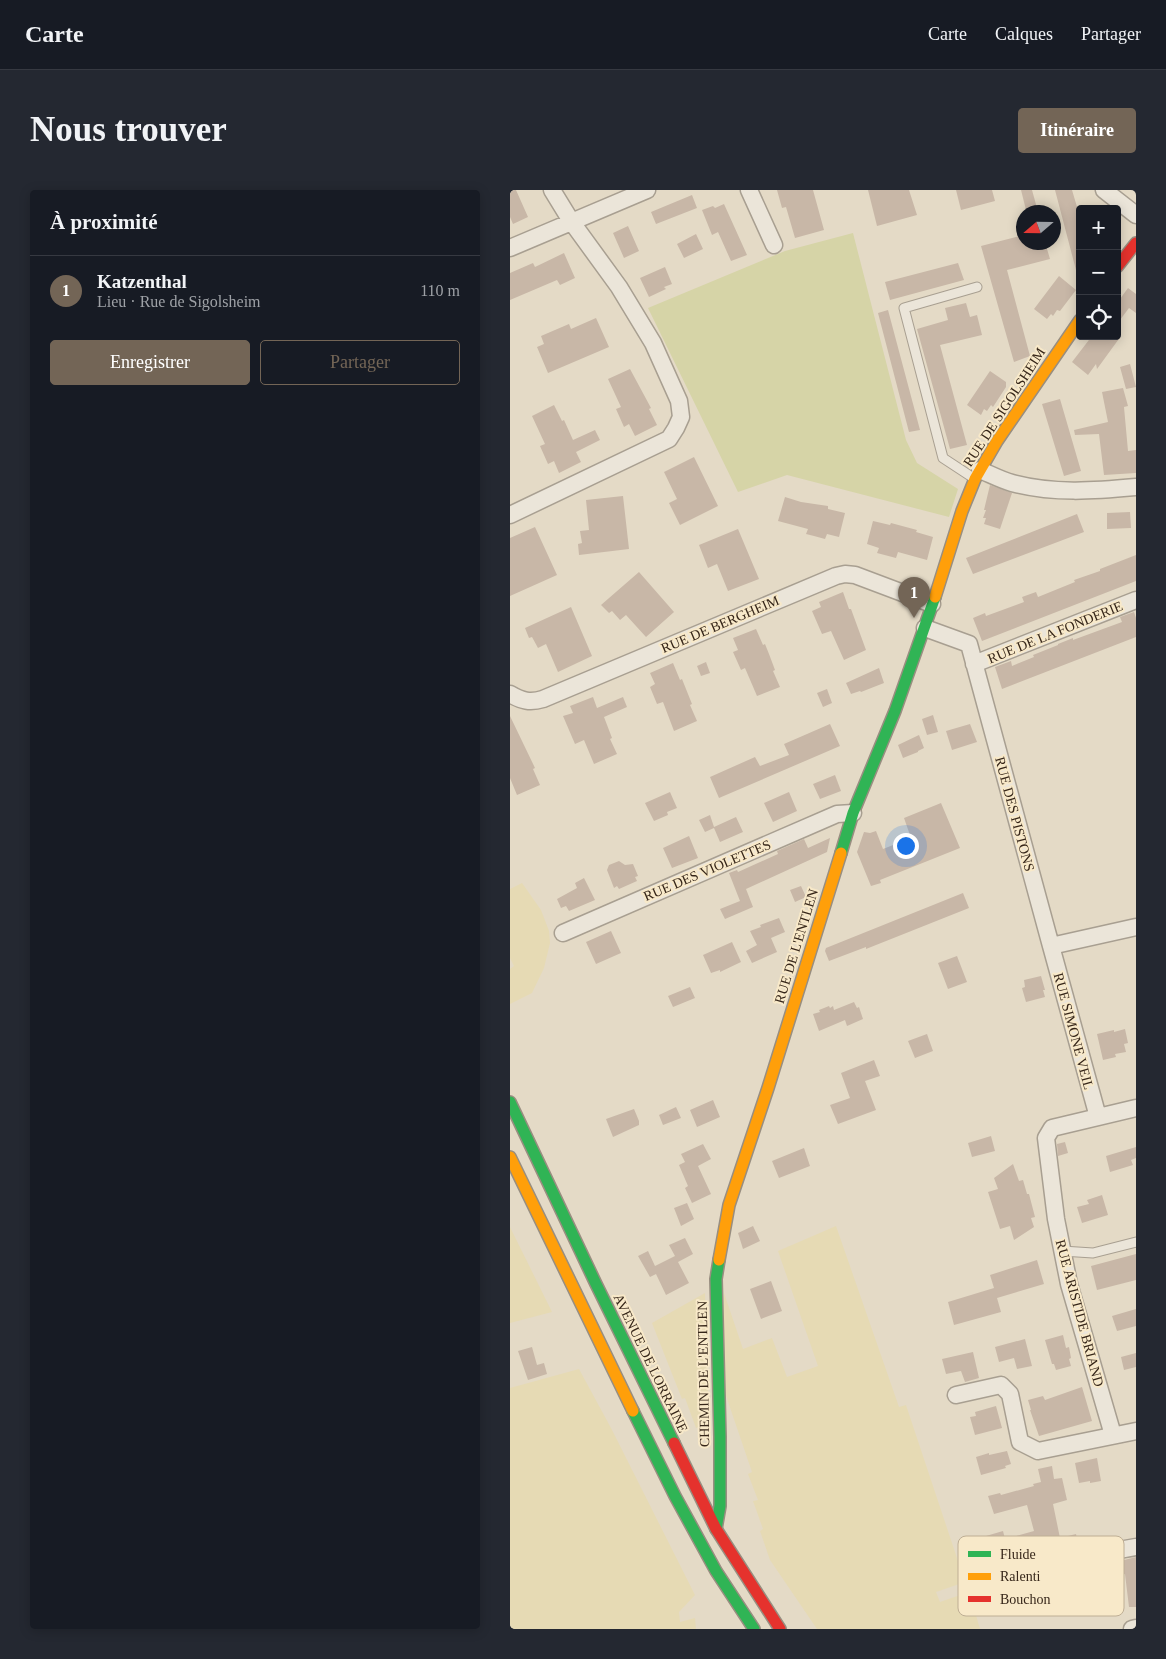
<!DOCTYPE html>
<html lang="fr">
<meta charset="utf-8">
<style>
:root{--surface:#171b24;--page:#242831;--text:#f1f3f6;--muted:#9ea1a6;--line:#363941;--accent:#736556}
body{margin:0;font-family:"Times New Roman",serif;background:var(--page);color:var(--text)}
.controls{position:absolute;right:15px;top:15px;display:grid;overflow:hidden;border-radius:5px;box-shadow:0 2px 12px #0003}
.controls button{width:45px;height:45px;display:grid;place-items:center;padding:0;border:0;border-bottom:1px solid var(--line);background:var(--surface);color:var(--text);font:25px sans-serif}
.compass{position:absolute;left:506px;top:15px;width:45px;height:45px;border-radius:50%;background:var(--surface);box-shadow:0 2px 12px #0003;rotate:250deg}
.you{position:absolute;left:395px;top:655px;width:18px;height:18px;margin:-12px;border:4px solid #fff;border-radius:50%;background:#1a73e8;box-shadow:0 0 0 8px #1a73e833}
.badge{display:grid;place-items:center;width:32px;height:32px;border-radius:50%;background:var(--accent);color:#fff;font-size:16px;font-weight:700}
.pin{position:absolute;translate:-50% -41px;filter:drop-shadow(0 1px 2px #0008)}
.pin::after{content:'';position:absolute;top:26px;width:18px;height:15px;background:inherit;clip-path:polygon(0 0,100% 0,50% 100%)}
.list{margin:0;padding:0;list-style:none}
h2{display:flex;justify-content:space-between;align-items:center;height:65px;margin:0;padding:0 20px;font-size:21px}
h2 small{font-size:16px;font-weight:400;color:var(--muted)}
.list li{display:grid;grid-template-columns:32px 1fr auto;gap:15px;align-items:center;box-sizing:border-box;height:70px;padding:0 20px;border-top:1px solid var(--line)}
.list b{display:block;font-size:19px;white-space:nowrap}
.list p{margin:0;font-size:16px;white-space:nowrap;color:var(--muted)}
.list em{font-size:16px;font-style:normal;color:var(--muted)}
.actions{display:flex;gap:10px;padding:15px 20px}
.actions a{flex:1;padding:11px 0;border:1px solid var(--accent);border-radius:5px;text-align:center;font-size:18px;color:var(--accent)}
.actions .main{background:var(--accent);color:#fff}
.icon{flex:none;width:28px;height:28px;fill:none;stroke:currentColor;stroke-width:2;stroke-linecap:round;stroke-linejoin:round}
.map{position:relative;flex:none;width:626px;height:1439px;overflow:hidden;border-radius:5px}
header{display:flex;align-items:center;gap:30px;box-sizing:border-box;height:70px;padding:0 25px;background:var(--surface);border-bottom:1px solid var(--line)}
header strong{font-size:24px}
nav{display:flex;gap:28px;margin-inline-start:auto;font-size:18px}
.intro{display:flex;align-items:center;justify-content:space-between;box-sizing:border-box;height:120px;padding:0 30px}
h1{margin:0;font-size:35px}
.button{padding:12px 22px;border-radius:5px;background:var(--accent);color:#fff;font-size:18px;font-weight:700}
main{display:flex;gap:30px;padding:0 30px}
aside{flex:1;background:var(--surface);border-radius:5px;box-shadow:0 2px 12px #0003}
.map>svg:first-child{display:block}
.farmland{fill:#e6dab4}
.green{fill:#d6d4a7}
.building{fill:#c8b7a7}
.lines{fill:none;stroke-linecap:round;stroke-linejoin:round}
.lane-casing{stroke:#a89f91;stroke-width:11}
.street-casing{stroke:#a89f91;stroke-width:19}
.fast-casing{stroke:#988e80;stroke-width:14}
.slow-casing{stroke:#988e80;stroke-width:14}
.jam-casing{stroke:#988e80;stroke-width:14}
.lane{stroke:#ebe5d9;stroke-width:9}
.street{stroke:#ebe5d9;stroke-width:16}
.fast{stroke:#30b455;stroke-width:11}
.slow{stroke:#ff9f0a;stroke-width:11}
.jam{stroke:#e5322d;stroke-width:11}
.labels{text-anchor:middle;stroke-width:4;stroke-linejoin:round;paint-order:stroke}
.street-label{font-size:14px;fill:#362619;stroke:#f8e9c9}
.key{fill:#f8e9c9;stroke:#beae94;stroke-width:1}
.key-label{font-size:14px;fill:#362619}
</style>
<header>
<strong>Carte</strong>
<nav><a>Carte</a><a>Calques</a><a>Partager</a></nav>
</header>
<div class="intro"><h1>Nous trouver</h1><a class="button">Itinéraire</a></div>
<main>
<aside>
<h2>À proximité<small></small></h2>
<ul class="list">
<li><span class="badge">1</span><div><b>Katzenthal</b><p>Lieu · Rue de Sigolsheim</p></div><em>110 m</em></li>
</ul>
<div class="actions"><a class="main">Enregistrer</a><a>Partager</a></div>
</aside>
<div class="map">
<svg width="626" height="1439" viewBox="0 0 626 1439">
<rect width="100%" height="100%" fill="#e4dac6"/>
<path class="farmland" d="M 12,693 L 31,720 L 39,741 L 40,753 L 34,778 L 22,803 L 0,814 L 0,779 L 4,776 L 0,768 L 0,699 Z
M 326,1036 L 389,1217 L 396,1215 L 455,1392 L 426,1402 L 430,1412 L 459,1402 L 470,1439 L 307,1439 L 260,1370 L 250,1341 L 253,1339 L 243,1311 L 248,1310 L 238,1284 L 242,1282 L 212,1194 L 214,1103 L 233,1159 L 262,1148 L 277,1187 L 308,1176 L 268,1061 Z
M 0,1037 L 42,1122 L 0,1133 Z
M 195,1103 L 199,1233 L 186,1238 L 175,1208 L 172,1209 L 142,1133 Z
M 69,1179 L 101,1238 L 185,1405 L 169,1422 L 170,1432 L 185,1428 L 186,1439 L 0,1439 L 0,1198 Z"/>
<path class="green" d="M 343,43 L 396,250 L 407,273 L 448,299 L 439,327 L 277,285 L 228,302 L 138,118 L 275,61 Z"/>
<path class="building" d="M 0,0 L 6,0 L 18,27 L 3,34 L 0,27 Z
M 267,0 L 303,0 L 314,40 L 285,48 L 276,17 L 272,18 Z
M 358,0 L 399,0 L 407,25 L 367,36 Z
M 446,0 L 482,0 L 485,11 L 451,20 Z
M 511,0 L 522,0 L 527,18 L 516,20 Z
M 545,0 L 562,0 L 570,27 L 570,79 L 566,80 Z
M 182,5 L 187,18 L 146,34 L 141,22 Z
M 214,14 L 237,65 L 221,71 L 208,42 L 202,45 L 192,20 L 203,16 L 205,18 Z
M 118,36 L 129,61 L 114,68 L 103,43 Z
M 186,44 L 193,59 L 174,68 L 167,54 Z
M 510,46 L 512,52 L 535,52 L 540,69 L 497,80 L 520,166 L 504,172 L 471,56 Z
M 54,63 L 65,88 L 50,95 L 47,90 L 0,110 L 0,83 L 23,73 L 25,77 Z
M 448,73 L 454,90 L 380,110 L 375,92 Z
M 155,77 L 162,94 L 154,97 L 156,99 L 139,107 L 130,88 Z
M 549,86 L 566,100 L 550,121 L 547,120 L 543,126 L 541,124 L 537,129 L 524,119 Z
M 618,98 L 626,104 L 626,123 L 619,118 L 607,134 L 607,113 Z
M 456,113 L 460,127 L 467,125 L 472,145 L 430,155 L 457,255 L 440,259 L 407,139 L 438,130 L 435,118 Z
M 378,120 L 410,240 L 399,242 L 368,123 Z
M 86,128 L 99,157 L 38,183 L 27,157 L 34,154 L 31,146 L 59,134 L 61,139 Z
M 582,146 L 611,146 L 587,179 L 586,174 L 578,185 L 562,172 Z
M 620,174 L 626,197 L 616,199 L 610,177 Z
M 120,179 L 141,218 L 139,219 L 147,235 L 125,246 L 119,234 L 114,237 L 106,219 L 111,217 L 98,189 Z
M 480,181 L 496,192 L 496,197 L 483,217 L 481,215 L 477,221 L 474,219 L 471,225 L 457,215 Z
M 613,198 L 618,216 L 614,217 L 618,261 L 626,260 L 626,283 L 594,285 L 589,244 L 565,245 L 564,240 L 598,232 L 592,202 Z
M 550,209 L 571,281 L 554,286 L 532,214 Z
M 44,215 L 52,231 L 54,230 L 63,250 L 85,240 L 90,250 L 66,262 L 71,272 L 49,283 L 44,271 L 38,274 L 30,256 L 35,254 L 22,226 Z
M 184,267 L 208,316 L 170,335 L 159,313 L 167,309 L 154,282 Z
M 480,295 L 502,303 L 490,339 L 474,334 L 476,328 L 473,328 L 476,320 L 474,320 Z
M 113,306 L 119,359 L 69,365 L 68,354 L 72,353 L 70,341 L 79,340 L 76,310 Z
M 275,307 L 291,312 L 318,316 L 318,319 L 335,323 L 329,347 L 317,344 L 315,349 L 304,346 L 296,344 L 298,339 L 268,331 Z
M 620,322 L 621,338 L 597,339 L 597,323 Z
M 567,324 L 574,342 L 463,384 L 456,368 Z
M 363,331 L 380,335 L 381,333 L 407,340 L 406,342 L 423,347 L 417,370 L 388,362 L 386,368 L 367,363 L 369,358 L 357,354 Z
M 25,337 L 47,385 L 0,406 L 0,348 Z
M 228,339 L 249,389 L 218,401 L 207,374 L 198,378 L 189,355 Z
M 626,365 L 626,391 L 472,451 L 463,428 L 475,423 L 476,426 L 514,412 L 512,407 L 526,402 L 528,407 L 565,392 L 564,390 L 590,381 L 590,379 Z
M 129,382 L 164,422 L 136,447 L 116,425 L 110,430 L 102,421 L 99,423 L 91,415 Z
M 333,402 L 339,419 L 341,419 L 356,460 L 334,470 L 321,441 L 312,444 L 302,421 L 311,417 L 309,412 Z
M 61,417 L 82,466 L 48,482 L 36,454 L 28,458 L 22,447 L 19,448 L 15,438 Z
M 624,422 L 626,428 L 626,447 L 492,499 L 485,477 L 501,471 L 502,476 L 524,467 L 523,465 L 548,455 L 548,454 L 563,448 L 563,450 L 612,432 L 610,427 Z
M 246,439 L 253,455 L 255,454 L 259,464 L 265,480 L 263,481 L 270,497 L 247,506 L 235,478 L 231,480 L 223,462 L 228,460 L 223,448 Z
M 196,472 L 200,483 L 191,486 L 187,476 Z
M 163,473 L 170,490 L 172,489 L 182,514 L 180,515 L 187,531 L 164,541 L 153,512 L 147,514 L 140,497 L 145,494 L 140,483 Z
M 369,478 L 374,493 L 351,502 L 350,501 L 341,504 L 336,493 Z
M 317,499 L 322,513 L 313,517 L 307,503 Z
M 83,507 L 87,518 L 113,507 L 117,517 L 94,527 L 102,548 L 100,549 L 107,564 L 84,574 L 74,550 L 65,554 L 53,526 L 63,523 L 60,516 Z
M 423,525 L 428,542 L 417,545 L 412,529 Z
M 0,526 L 25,578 L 23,579 L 30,595 L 7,605 L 0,588 Z
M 320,534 L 330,556 L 209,608 L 200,587 L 245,567 L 250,576 L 279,565 L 274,554 Z
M 460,534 L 467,552 L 442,560 L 436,541 Z
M 409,545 L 414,558 L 408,561 L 408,562 L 393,568 L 388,555 Z
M 325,585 L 331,601 L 310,609 L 303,594 Z
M 160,602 L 167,618 L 157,622 L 158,625 L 144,631 L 135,613 Z
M 279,602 L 287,621 L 263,632 L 254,613 Z
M 431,613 L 450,658 L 370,690 L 371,693 L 361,696 L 347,662 L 354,642 L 360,643 L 366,641 L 373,659 L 401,648 L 394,628 Z
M 200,625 L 204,637 L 226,627 L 233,642 L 210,652 L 204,638 L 195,642 L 189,630 Z
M 179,646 L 188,668 L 162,678 L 153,658 Z
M 320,648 L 317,662 L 236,699 L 243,717 L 215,729 L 210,719 L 230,711 L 219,683 L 227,680 L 228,682 L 268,664 L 267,661 L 294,649 L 298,658 Z
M 109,671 L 115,675 L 123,674 L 128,686 L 125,687 L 127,691 L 109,699 L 107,696 L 104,698 L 97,680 L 99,675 Z
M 74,688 L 85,710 L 59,721 L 56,716 L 51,718 L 47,709 L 67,698 L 65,693 Z
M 291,696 L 296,707 L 285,712 L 280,700 Z
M 453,703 L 459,718 L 356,759 L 356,757 L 319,771 L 315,761 L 316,758 Z
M 269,728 L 275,742 L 261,748 L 267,762 L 242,773 L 236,761 L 247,755 L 240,741 L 251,737 L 250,735 Z
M 101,741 L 111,763 L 86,774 L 76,752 Z
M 222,752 L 231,772 L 210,782 L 210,780 L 201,783 L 193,765 Z
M 447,766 L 457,792 L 438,799 L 428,773 Z
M 531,786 L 535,800 L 533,800 L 535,807 L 516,812 L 512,798 L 515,797 L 514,790 Z
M 180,797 L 185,808 L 163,817 L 158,806 Z
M 344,812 L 347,818 L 349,817 L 353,829 L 337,836 L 335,830 L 309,841 L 303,824 L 310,822 L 309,820 L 319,816 L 320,818 L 323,816 L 324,820 Z
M 615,839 L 618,853 L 614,854 L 616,862 L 605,864 L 606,867 L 593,870 L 587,844 L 604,840 L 604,842 Z
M 417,844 L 423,861 L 405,868 L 398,851 Z
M 364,870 L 370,886 L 355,891 L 366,920 L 328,934 L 320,915 L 340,908 L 331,883 Z
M 203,910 L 210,927 L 187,937 L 180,920 Z
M 166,917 L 171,928 L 153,935 L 149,925 Z
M 124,919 L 129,931 L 129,935 L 103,947 L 96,929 Z
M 481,946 L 485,961 L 462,967 L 458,953 Z
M 555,952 L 558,963 L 548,966 L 547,954 Z
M 193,954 L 201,969 L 188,976 L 201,1004 L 182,1013 L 175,998 L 178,996 L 169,975 L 175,972 L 171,964 Z
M 626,957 L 626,968 L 621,970 L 623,975 L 600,982 L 596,966 Z
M 294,958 L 300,976 L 269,988 L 262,971 Z
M 503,974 L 509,991 L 513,990 L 517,1004 L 519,1004 L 525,1027 L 521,1028 L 524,1037 L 504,1050 L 500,1036 L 490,1039 L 478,1002 L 488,999 L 484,988 Z
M 592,1005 L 598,1025 L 572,1033 L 567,1017 L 579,1014 L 577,1010 Z
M 177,1013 L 184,1029 L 171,1036 L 164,1018 Z
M 243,1036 L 250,1051 L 233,1059 L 228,1043 Z
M 175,1048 L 183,1064 L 168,1072 L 179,1093 L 156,1105 L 146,1084 L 140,1087 L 128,1066 L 138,1061 L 145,1076 L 165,1066 L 159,1055 Z
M 626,1064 L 626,1090 L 587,1100 L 581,1076 Z
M 527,1070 L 534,1094 L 487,1108 L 491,1122 L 444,1135 L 438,1112 L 484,1098 L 480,1085 Z
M 261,1091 L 272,1121 L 251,1129 L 240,1099 Z
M 626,1119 L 626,1136 L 607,1141 L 602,1126 Z
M 553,1145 L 556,1158 L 559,1157 L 561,1168 L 559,1169 L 561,1176 L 546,1180 L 544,1174 L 542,1174 L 535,1150 Z
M 515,1149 L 522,1176 L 507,1179 L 504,1168 L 489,1172 L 485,1157 Z
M 22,1157 L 27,1175 L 34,1173 L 37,1184 L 18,1190 L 8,1161 Z
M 463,1162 L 469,1188 L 455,1192 L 451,1181 L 436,1184 L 432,1169 Z
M 626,1163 L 626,1177 L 614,1180 L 611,1167 Z
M 572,1197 L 582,1231 L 529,1246 L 520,1220 L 521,1220 L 518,1210 L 533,1206 L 535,1210 Z
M 486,1216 L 492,1238 L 465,1245 L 460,1227 L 466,1226 L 465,1222 Z
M 497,1261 L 501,1274 L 495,1276 L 496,1278 L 471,1285 L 466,1267 L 479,1263 L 479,1265 Z
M 587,1268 L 591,1291 L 580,1293 L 580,1291 L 569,1293 L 565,1273 Z
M 542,1276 L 544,1289 L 552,1288 L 557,1310 L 543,1314 L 550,1348 L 566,1344 L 567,1349 L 584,1347 L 585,1356 L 524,1372 L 523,1365 L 463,1379 L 459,1365 L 479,1360 L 476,1346 L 493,1341 L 495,1349 L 524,1341 L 517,1315 L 484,1324 L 478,1306 L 490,1303 L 491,1305 L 524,1296 L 523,1294 L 531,1292 L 528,1279 Z
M 626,1367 L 626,1417 L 619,1417 L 615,1384 L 580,1391 L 581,1397 L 563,1401 L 564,1404 L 551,1407 L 546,1387 Z"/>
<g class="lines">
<defs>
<path id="lane" d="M 465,289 L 433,268 L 394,118 L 467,97
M 552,1061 L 583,1063 L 626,1052"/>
<path id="street" d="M 239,0 L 264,55
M 594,0 L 626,25
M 0,58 L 137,0
M 470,280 C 480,284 491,290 502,293 C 543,304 584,301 626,297
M 0,325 L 159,249 L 166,238 L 171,227 L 169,211 L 143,153 L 109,97 L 61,31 L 42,0
M 415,438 L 459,454 L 541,756 L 626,737
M 464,474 L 626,410
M 0,504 C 12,511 20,513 33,509 L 326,386 L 335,384 L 345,385 L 422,414
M 53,743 L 327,624 L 343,623
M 541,756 L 588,927
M 446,1205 L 491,1195 L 500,1204 L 510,1252 L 528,1261 L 626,1241
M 603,1245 L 559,1094 L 546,1029 L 536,948 L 542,938 L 626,918
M 527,1382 L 609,1360 L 626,1357
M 622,1439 L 626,1438"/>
<path id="fast" d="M 331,663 L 343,623 L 385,521 L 425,407
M 0,912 L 86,1094 L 164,1253
M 123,1221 L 165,1306 L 206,1381 L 244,1439
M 206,1339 L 210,1316 L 210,1247 L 206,1089 L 209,1070"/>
<path id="slow" d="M 425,407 L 452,321 L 465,289 L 487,251 L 570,130
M 0,967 L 123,1221
M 209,1070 L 219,1015 L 258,898 L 331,663"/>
<path id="jam" d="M 607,77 L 626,53
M 164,1253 L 206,1339 L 270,1439"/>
</defs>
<use href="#lane" class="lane-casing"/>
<use href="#street" class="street-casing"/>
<use href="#fast" class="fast-casing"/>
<use href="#slow" class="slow-casing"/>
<use href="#jam" class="jam-casing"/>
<use href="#lane" class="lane"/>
<use href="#street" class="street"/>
<use href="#fast" class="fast"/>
<use href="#slow" class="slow"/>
<use href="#jam" class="jam"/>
</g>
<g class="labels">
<g class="street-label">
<text transform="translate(494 217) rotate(-57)" y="5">RUE DE SIGOLSHEIM</text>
<text transform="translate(210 434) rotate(-23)" y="5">RUE DE BERGHEIM</text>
<text transform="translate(545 442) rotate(-22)" y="5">RUE DE LA FONDERIE</text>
<text transform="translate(505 624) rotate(75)" y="5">RUE DES PISTONS</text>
<text transform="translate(197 680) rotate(-23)" y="5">RUE DES VIOLETTES</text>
<text transform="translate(286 756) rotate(-73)" y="5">RUE DE L'ENTLEN</text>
<text transform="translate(564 841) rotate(75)" y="5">RUE SIMONE VEIL</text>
<text transform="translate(570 1123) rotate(75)" y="5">RUE ARISTIDE BRIAND</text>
<text transform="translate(141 1173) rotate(64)" y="5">AVENUE DE LORRAINE</text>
<text transform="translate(193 1184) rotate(-91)" y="5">CHEMIN DE L'ENTLEN</text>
</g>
</g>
<rect x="448" y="1346" width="166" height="80" rx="8" class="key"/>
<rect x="458" y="1361" width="23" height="6" fill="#30b455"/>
<rect x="458" y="1383" width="23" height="7" fill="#ff9f0a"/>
<rect x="458" y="1406" width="23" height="6" fill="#e5322d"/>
<g class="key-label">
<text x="490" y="1369">Fluide</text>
<text x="490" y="1391">Ralenti</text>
<text x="490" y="1414">Bouchon</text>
</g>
</svg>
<div class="controls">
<button>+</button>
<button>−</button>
<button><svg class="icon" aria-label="locate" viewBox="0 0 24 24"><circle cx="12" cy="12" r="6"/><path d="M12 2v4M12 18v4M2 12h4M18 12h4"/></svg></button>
</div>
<svg class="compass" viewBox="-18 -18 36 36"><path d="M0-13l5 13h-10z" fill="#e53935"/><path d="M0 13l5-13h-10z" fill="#9ea1a6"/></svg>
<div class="you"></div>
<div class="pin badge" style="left:404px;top:428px">1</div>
</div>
</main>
